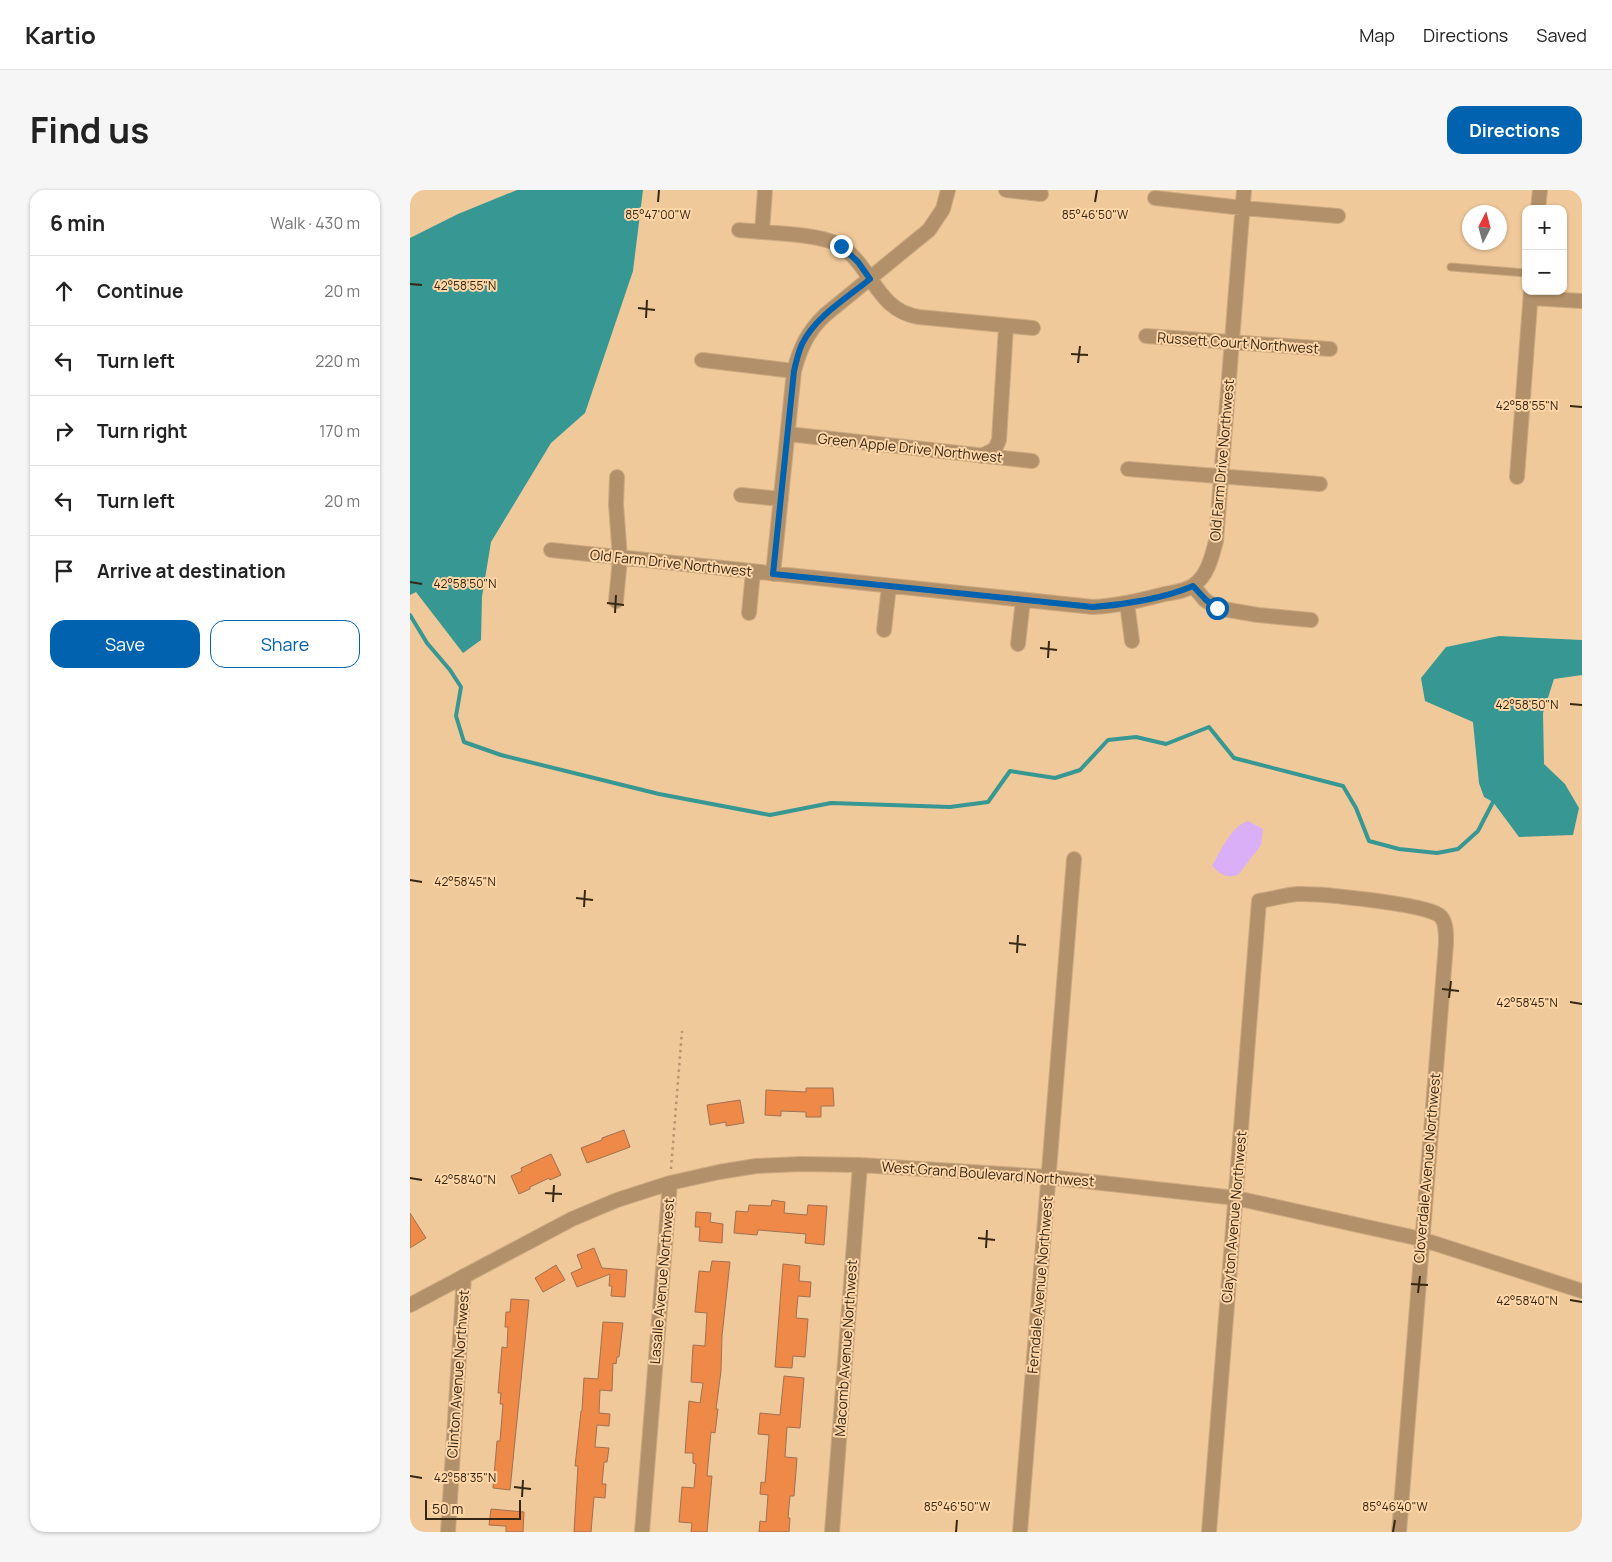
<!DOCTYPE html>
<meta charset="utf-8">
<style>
:root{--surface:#fff;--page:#f6f6f6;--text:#222;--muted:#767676;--line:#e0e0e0;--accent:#0163af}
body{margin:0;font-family:Manrope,sans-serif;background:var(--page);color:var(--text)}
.controls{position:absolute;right:15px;top:15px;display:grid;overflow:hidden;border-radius:10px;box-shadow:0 1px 4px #0004}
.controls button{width:45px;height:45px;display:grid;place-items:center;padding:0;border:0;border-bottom:1px solid var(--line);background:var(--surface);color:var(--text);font:25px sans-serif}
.compass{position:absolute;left:1052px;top:15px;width:45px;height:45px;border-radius:50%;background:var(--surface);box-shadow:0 1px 4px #0004;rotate:6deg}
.scale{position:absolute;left:15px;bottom:12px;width:96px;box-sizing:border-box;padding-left:5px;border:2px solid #362714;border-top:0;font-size:14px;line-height:18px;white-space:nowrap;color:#362714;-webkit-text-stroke:4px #fed6a7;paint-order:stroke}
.stop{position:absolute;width:15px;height:15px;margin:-11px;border:4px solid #0163af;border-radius:50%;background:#fff}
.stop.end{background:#0163af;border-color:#fff;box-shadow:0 1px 5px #0008}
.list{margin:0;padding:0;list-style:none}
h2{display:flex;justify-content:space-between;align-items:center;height:65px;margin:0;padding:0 20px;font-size:21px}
h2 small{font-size:16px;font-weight:400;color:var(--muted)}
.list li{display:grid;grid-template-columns:32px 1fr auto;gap:15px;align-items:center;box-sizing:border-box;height:70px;padding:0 20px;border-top:1px solid var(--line)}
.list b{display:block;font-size:19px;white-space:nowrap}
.list em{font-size:16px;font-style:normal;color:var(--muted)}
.actions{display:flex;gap:10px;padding:15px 20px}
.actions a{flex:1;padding:11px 0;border:1px solid var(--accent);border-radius:15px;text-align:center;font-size:18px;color:var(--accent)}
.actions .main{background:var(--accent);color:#fff}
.icon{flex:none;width:28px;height:28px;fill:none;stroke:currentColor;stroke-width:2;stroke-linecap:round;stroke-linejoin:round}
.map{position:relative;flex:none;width:1172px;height:1342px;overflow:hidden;border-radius:15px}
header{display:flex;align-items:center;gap:30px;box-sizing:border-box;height:70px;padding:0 25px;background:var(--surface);border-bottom:1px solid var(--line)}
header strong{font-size:24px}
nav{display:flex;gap:28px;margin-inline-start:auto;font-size:18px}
.intro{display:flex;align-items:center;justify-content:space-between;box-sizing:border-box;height:120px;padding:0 30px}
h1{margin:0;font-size:35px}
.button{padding:12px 22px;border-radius:15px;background:var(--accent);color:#fff;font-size:18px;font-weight:700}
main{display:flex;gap:30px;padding:0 30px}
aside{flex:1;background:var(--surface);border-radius:15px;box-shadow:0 1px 4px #0004}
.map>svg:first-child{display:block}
.green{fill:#dbaff8}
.water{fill:#379793}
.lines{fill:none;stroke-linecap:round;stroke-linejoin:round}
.stream{stroke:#379793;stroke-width:4}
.building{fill:#ef8947;stroke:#a17053}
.lane-casing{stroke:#cba980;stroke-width:9}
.street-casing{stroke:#cba980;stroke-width:16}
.path{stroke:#b49570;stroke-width:2.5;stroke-dasharray:2.5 4;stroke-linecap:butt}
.lane{stroke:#b2916a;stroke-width:7}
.street{stroke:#b2916a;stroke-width:14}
.route{stroke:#0163af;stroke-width:6}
.ticks{fill:none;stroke:#362714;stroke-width:2}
.labels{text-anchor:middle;stroke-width:4;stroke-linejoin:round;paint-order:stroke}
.street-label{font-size:14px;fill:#362714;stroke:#fed6a7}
.ticks-label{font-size:12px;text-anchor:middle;fill:#362714;stroke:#fed6a7;stroke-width:4;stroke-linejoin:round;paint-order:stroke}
</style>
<header>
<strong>Kartio</strong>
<nav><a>Map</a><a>Directions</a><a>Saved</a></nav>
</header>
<div class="intro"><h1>Find us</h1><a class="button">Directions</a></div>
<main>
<aside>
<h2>6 min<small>Walk · 430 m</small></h2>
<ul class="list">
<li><svg class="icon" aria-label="ahead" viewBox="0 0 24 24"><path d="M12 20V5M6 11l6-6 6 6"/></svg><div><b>Continue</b></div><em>20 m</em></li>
<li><svg class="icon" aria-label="left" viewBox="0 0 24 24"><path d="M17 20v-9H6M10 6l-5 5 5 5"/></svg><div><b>Turn left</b></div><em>220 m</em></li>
<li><svg class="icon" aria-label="right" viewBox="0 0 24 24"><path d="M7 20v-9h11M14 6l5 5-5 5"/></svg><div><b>Turn right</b></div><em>170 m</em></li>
<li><svg class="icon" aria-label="left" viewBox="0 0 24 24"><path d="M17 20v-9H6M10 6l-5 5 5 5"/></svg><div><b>Turn left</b></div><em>20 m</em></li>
<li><svg class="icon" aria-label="arrive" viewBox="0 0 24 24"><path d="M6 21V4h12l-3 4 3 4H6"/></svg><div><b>Arrive at destination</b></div></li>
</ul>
<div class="actions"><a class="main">Save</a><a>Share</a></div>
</aside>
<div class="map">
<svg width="1172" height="1342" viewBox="0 0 1172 1342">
<rect width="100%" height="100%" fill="#f0c99b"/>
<path class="green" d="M 838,631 L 853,639 L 851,655 L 828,685 C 816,688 811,685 802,676 C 811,661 820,637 838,631 Z"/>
<path class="water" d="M 107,0 L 233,0 L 223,81 L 175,223 L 141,253 L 81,352 L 72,407 L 71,450 L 53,463 L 6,402 L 0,405 L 0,48 L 48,24 Z
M 1089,446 L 1172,450 L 1172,485 L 1144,489 L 1133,523 L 1134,574 L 1155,594 L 1169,618 L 1163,645 L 1109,647 L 1083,612 L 1074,607 L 1069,593 L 1063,532 L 1015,511 L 1011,488 L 1036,457 Z"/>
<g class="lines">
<path class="stream" d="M 0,425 L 17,453 L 40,480 L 51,497 L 46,526 L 54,552 L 91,565 L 249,604 L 360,625 L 421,613 L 540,617 L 578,612 L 600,581 L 645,588 L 670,580 L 698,550 L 726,547 L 756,554 L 799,537 L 824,568 L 933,596 L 946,618 L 959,651 L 989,659 L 1027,663 L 1048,659 L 1068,641 L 1083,612"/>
</g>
<path class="building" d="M 396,898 L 423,898 L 424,916 L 411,916 L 411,927 L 396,927 L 396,922 L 371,921 L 371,926 L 355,925 L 356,900 L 396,902 Z
M 330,910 L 334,933 L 316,936 L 316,932 L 300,935 L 297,915 Z
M 214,940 L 220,957 L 177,973 L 171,958 L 192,950 L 192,948 Z
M 141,964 L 151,985 L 140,990 L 139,988 L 120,997 L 120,999 L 109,1004 L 101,986 L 112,981 L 111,978 Z
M 362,1010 L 375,1012 L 374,1023 L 397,1025 L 398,1015 L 417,1016 L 414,1055 L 395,1053 L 396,1044 L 348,1040 L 347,1045 L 324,1043 L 326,1021 L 338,1022 L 339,1015 L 361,1016 Z
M 286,1022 L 301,1023 L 300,1032 L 313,1034 L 312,1053 L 289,1051 L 290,1037 L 285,1037 Z
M 0,1023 L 16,1048 L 0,1058 Z
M 184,1058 L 192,1078 L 217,1080 L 215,1107 L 201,1106 L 202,1096 L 199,1096 L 200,1084 L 167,1097 L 161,1083 L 172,1078 L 167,1065 Z
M 302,1071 L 320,1072 L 312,1146 L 311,1181 L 306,1219 L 308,1219 L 305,1243 L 301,1242 L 297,1286 L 302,1286 L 297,1342 L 281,1342 L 282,1333 L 269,1332 L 272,1297 L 284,1298 L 286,1274 L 283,1273 L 283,1263 L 275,1263 L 279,1211 L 290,1213 L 293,1193 L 281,1192 L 283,1155 L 295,1156 L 297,1123 L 285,1122 L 289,1081 L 300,1082 Z
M 373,1074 L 390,1076 L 389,1091 L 401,1092 L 400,1107 L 388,1106 L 386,1128 L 398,1129 L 395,1167 L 383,1166 L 382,1178 L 365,1177 Z
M 146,1075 L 155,1090 L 133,1102 L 125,1088 Z
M 101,1109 L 119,1110 L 100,1300 L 83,1298 L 87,1251 L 90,1251 L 93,1214 L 90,1214 L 91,1203 L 88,1203 L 92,1157 L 97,1158 L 98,1137 L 95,1137 L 96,1122 L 100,1122 Z
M 193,1132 L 213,1133 L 209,1167 L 207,1167 L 206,1174 L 203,1173 L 202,1201 L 190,1200 L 189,1223 L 200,1224 L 199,1236 L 187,1235 L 185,1257 L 199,1258 L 197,1272 L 194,1272 L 192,1294 L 196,1294 L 195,1308 L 184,1307 L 181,1342 L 164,1342 L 168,1276 L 165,1276 L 171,1221 L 172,1221 L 174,1188 L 188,1189 Z
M 374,1186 L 394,1188 L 390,1238 L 377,1237 L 375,1267 L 387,1268 L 384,1306 L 380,1306 L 378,1328 L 380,1328 L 379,1342 L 349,1342 L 350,1331 L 356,1332 L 358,1305 L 350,1304 L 351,1292 L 355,1293 L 359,1245 L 348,1244 L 350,1223 L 370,1225 Z
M 81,1319 L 114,1322 L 113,1342 L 96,1342 L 96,1336 L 79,1335 Z"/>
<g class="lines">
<defs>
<path id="lane" d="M 1041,77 L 1116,83"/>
<path id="street" d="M 596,0 L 631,4
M 745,8 L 833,18 L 928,26
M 1128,19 L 1130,0
M 329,40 C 355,43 411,43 431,56 C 463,78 467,121 509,127 L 623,138
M 352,42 L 355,0
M 1121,108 L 1172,111
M 736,146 L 920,159
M 292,170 L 384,181
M 378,244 L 622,271
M 572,266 L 585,259 L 589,250 L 596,137
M 718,279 L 910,294
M 1107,287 L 1121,101
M 331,305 L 371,309
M 141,360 L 683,417 C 708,416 731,410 755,404 C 765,402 776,401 784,395 C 798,385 802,366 806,351 L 834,0
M 363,384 L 384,181 C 390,158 398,141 415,125 L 519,40 L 533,19 L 538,0
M 783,396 L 795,410 L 807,418 L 848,425 L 901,430
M 206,411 L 210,368 L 206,314 L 207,287
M 717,413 L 722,451
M 339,423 L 343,382
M 474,440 L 479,396
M 608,454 L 613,410
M 0,1115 L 162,1029 L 207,1010 L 260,993 L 309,982 L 346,976 L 391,974 L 450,975 L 638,987 L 826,1008 L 1011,1049 L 1172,1101
M 38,1342 L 54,1086
M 232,1342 L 260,993
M 422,1342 L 450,975
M 610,1342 L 664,669
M 799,1342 L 849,711 C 862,709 875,705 887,704 C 910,703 1013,714 1029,725 C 1037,731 1036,745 1036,754 L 989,1342"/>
</defs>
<use href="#lane" class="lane-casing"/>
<use href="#street" class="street-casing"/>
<path class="path" d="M 261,979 L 272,841"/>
<use href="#lane" class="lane"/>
<use href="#street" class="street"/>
</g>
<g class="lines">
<path class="route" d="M 431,56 L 448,72 L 460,89 C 437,108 406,126 392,154 C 388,163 386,172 384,181 L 363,384 L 683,417 C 714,415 755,408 783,396 L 796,410 L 807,418"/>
</g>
<path class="ticks" d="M 248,12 L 249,0M 685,12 L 687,0M 0,94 L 12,95M 228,118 L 245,120M 236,128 L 237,110M 661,164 L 678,165M 668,173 L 670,156M 1160,216 L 1172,217M 0,392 L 12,394M 197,413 L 214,415M 205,423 L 206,405M 630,458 L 647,460M 638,468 L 639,451M 1160,514 L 1172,515M 0,690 L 12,692M 166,708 L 183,710M 174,717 L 175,700M 599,753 L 616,755M 607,763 L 608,745M 1032,799 L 1049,801M 1039,808 L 1041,791M 1160,812 L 1172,814M 0,988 L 12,990M 135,1003 L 152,1004M 143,1012 L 144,995M 568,1048 L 585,1050M 576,1058 L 577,1040M 1001,1094 L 1018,1095M 1008,1103 L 1010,1086M 1160,1110 L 1172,1112M 0,1286 L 12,1288M 104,1297 L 121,1299M 112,1307 L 113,1290M 546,1342 L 547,1330M 983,1342 L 985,1330"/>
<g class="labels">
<g class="street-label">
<text transform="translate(828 153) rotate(4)" y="5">Russett Court Northwest</text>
<text transform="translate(500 258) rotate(6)" y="5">Green Apple Drive Northwest</text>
<text transform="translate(812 270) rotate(-85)" y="5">Old Farm Drive Northwest</text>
<text transform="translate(261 373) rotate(6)" y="5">Old Farm Drive Northwest</text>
<text transform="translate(1017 978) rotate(-85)" y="5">Cloverdale Avenue Northwest</text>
<text transform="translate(578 984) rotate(4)" y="5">West Grand Boulevard Northwest</text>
<text transform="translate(824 1027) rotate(-85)" y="5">Clayton Avenue Northwest</text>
<text transform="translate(252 1091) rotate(-85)" y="5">Lasalle Avenue Northwest</text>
<text transform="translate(630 1095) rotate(-85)" y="5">Ferndale Avenue Northwest</text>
<text transform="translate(436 1158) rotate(-86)" y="5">Macomb Avenue Northwest</text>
<text transform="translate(48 1184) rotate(-86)" y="5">Clinton Avenue Northwest</text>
</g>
</g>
<g class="ticks-label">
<text x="248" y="29">85°47'00"W</text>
<text x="685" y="29">85°46'50"W</text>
<text x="55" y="100">42°58'55"N</text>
<text x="1117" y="220">42°58'55"N</text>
<text x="55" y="398">42°58'50"N</text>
<text x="1117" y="519">42°58'50"N</text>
<text x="55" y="696">42°58'45"N</text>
<text x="1117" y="817">42°58'45"N</text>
<text x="55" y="994">42°58'40"N</text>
<text x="1117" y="1115">42°58'40"N</text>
<text x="55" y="1292">42°58'35"N</text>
<text x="547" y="1321">85°46'50"W</text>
<text x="985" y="1321">85°46'40"W</text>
</g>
</svg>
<div class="controls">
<button>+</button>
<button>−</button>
</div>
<svg class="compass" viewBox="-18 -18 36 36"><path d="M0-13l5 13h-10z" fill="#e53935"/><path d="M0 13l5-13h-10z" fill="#767676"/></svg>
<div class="scale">50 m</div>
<div class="stop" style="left:807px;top:418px"></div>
<div class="stop end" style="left:431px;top:56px"></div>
</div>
</main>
